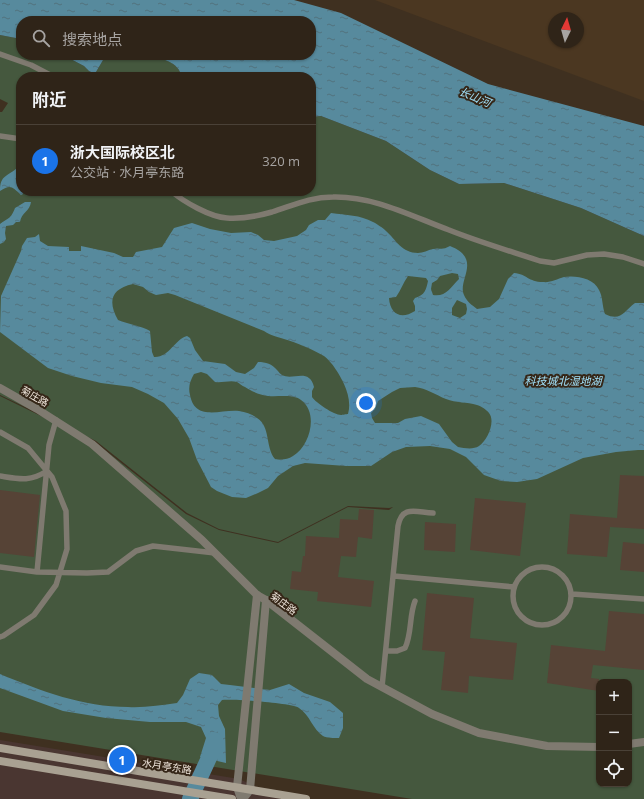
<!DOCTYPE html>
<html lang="zh">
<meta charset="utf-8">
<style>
:root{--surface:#2f2418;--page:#3b3025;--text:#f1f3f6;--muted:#a7a4a2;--line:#4a4137;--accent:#1a73e8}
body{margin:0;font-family:"Open Sans","Noto Sans SC",sans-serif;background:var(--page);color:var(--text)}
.controls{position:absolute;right:12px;bottom:12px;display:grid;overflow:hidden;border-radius:8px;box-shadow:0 1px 3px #0004}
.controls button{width:36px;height:36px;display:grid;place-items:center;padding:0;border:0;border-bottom:1px solid var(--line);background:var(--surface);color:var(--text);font:20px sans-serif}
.compass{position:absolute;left:548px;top:12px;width:36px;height:36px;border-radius:50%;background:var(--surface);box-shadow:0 1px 3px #0004;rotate:5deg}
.you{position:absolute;left:366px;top:403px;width:14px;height:14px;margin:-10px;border:3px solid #fff;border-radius:50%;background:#1a73e8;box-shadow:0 0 0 6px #1a73e833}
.badge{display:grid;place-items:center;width:26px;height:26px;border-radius:50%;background:var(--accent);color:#fff;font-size:13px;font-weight:700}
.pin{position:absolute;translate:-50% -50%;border:2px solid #fff;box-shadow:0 1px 4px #0006}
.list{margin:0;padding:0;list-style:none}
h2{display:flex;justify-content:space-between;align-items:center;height:52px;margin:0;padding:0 16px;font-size:17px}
h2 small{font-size:13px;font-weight:400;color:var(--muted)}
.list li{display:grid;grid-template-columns:26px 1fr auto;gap:12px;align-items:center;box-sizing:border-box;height:72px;padding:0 16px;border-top:1px solid var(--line)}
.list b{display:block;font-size:15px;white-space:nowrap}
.list p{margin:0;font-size:13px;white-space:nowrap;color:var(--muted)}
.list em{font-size:13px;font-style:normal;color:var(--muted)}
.icon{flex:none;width:22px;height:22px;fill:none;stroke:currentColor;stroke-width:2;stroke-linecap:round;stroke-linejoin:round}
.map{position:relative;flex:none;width:644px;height:799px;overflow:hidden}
.search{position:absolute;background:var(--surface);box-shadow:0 1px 3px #0004;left:16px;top:16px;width:300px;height:44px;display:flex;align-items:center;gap:10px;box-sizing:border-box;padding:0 14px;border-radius:16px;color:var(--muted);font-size:15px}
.panel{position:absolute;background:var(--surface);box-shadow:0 1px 3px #0004;left:16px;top:72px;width:300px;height:124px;border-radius:16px}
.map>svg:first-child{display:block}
.built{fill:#4b3721;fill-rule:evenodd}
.education{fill:#4a3631}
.green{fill:#45583e;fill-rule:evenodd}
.water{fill:url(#water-ripples);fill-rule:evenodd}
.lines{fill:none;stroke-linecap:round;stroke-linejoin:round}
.river{stroke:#578a9d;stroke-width:16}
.building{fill:#564336}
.service{stroke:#7f7a70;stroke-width:5.5}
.minor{stroke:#7f7a70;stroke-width:8}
.tertiary{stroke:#7f7a70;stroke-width:8}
.secondary{stroke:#a9a192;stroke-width:8}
.labels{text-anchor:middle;stroke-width:4;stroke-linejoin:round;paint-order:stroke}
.street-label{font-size:10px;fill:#eee4da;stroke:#352617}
.water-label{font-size:11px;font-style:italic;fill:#a1e1fa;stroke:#352617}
</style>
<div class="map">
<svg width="644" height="799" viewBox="0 0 644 799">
<defs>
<pattern id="water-ripples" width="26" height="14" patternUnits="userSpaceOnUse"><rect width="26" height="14" fill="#578a9d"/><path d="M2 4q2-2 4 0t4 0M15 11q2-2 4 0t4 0" fill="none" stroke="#51727d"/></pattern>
</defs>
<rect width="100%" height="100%" fill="#3f3020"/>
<path class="built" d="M 375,0 L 644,0 L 644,101 ZM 554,18 L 578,18 L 578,42 L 554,42 Z"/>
<path class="education" d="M 0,740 L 239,779 L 284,799 L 0,799 Z"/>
<path class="green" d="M 0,35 L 21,39 L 21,55 L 63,55 L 84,66 L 89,71 L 93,73 L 96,72 L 106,55 C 128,55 176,50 182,77 L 21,77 L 21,191 L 311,191 L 311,117 L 321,116 L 386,141 L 430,170 L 459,184 L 504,183 L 581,208 L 644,236 L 644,799 L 412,799 L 0,732 L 0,396 L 96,443 L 186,514 L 219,530 L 278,543 L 348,507 L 389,510 L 393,507 L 389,508 L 348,506 L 278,542 L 219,529 L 187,513 L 96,441 L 0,395 L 0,112 L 2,112 L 8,103 L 0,99 ZM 599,682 L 629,682 L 629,784 L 599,784 Z"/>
<path class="water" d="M 0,0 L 294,0 L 341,13 L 488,84 L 644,126 L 644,236 L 581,208 L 504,183 L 459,184 L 430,170 L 386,141 L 321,116 L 311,117 L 311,77 L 182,77 C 178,61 162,59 148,55 L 311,55 L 311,21 L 21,21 L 21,39 L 0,35 Z
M 63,55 L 106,55 L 96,72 L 93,73 L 89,71 L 84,66 Z
M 18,167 L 21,167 L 21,191 L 23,191 L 23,194 L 21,195 C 12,187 11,184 0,191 C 0,174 8,177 18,167 Z
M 25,202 L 31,202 C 30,211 21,213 20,222 L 16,222 L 13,225 L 6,226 L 5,233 L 6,239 L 4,242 L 0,244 L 0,224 C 8,218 11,219 15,208 Z
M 331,213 C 346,215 360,215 373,222 C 377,224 383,228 386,231 C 396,240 402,253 418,253 C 423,253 428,250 433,249 C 440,247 441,251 450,246 C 483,259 457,280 464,295 C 467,302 472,305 477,309 L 490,307 L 499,299 L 508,279 L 514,273 C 527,274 528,282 543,282 C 550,283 557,279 564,277 C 575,275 594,278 599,290 C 603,297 602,306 605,314 C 621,322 624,311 635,303 L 644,303 L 644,450 L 638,450 L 616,452 L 583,458 L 537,479 L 517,482 L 501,481 L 484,475 L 466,457 L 450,449 L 430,446 L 406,447 L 392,452 L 371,466 L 346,466 L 305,463 L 293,466 L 278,476 L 268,488 L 258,493 L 246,498 L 232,497 L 217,491 L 211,487 L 197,460 L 189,438 L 178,419 L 164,403 L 148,394 L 132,387 L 101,383 L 72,376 L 48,368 L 0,332 L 1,296 L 21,251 L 22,246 L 27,238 L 35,237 L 39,234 L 40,241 L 48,246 L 69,247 L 69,251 L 81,251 L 81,246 L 114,253 L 123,257 L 133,257 L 136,252 L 162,247 L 174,228 L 192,223 L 210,229 L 231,233 L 251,232 L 258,235 L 264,240 L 274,241 L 297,236 L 306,230 L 309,225 L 318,220 L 325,220 ZM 452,273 L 458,274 L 459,279 C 450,288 446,297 433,295 L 431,289 L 432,283 L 437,280 L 440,276 ZM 408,276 L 426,278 L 428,281 C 426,290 425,295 415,298 L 413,301 L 415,306 L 415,311 C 401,320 390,314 389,298 L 396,297 C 401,290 403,283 408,276 ZM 133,284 L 143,287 L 149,292 L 156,295 L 168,293 L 175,295 L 264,331 C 272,336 275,336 284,339 C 297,343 312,349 324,356 C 332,362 340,375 344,384 C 348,393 351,404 348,414 C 347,414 342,415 341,415 C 334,415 316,403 312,397 L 312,391 L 314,387 C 309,367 293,381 282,375 C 280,374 279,372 277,370 C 272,364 266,362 258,362 L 254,368 L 245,374 L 236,372 L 225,364 L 203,361 L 195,350 L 190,338 L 187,336 C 175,339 169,358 154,357 L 152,352 L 150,331 C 142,326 128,324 118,320 C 108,302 110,289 133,284 ZM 457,300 L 466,304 L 467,309 L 466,314 L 460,318 L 452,315 L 452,308 ZM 201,372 L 207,374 L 215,382 C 222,383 230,380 237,382 C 239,383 242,386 245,387 C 251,391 260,395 268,396 C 278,397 293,394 301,400 C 319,413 310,446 293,456 C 287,460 281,460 275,459 C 265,447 271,427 257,418 C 252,414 246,412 239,411 C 221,409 195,422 190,395 C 188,387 190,381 194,374 ZM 415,387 C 426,388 436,395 446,399 C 456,403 467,402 477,405 C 481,406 487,410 489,413 C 496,422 487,441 479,446 C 473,450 464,448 458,447 L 452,442 L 439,424 L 421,416 L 405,419 L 398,423 L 375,423 L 372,418 L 371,413 L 375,409 L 378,401 L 392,392 L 400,388 Z
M 199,673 L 212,675 L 221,684 L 230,685 L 270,690 L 289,684 L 304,693 L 330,702 L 343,713 L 343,728 L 339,738 C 334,738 327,738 323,736 C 313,730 310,715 299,708 C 292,703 233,699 222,700 L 218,705 L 219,716 L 225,729 L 226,763 L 200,757 L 206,738 L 201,727 L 186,722 L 150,722 L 106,718 L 63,711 L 0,688 L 0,674 C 41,691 83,707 128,707 C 144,708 161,705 177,703 L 183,695 L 190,679 Z"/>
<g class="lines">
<path class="river" d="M 190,799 L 214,747 L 214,740"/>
</g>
<path class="building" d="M 620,475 L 644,476 L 644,529 L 610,527 L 607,557 L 567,554 L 570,514 L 617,518 Z
M 0,490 L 40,495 L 34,557 L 0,553 Z
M 475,498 L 526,503 L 520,556 L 470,550 Z
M 359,509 L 374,510 L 372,539 L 358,537 L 356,557 L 341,556 L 338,577 L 374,581 L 371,607 L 317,601 L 318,592 L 290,589 L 292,571 L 301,572 L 303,556 L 305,556 L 306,536 L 339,538 L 340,519 L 358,520 Z
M 425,522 L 456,524 L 455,552 L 424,550 Z
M 623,542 L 644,544 L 644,572 L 620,570 Z
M 427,593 L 474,598 L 470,638 L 517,643 L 513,680 L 469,676 L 468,693 L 441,690 L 445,652 L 422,650 Z
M 609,611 L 644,614 L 644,670 L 593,665 L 591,678 L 599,679 L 599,691 L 547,683 L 551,645 L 605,651 Z"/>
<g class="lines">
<path class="service" d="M 0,54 L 31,65 L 54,77
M 0,136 L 21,139
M 171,191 C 184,202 210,217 227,218 C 242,219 258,216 272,212 C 294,205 310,197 333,197 C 374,196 411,216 449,230 C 479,242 510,251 540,261 L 554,263 L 587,255 L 604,254 L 623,257 L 644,264
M 0,432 L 28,448 L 52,477 L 66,511 L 67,549 L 56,585 L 34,615 L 3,636 L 0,637
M 0,476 C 19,479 30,482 47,471
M513 596a29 29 0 1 1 58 0a29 29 0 1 1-58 0Z
M 0,567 L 37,572 L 49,445 L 56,420
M 37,572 L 87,573 L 108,572 L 136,551 L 153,546 L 215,553
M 394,576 L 514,587
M 572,594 L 644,599
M 386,651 L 397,651 L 405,648 C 412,634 409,616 415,601
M 382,687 L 398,526 C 402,505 415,512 433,513"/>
<path class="minor" d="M 0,388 L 37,409 L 92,444 L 202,540 L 257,595 L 266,600 L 367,679 L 432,714 L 479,733 L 547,746 L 599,747
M 629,744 L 644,742"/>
<path class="tertiary" d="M 241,799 L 237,787 L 257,595
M 243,799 L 250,790 L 266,600"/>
<path class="secondary" d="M 0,748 L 306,799
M 0,761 L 232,799"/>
</g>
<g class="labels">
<g class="street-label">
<text transform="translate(35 396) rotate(30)" y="4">菊庄路</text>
<text transform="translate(284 603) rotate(37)" y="4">菊庄路</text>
<text transform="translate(167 766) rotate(9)" y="4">水月亭东路</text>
</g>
<g class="water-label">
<text transform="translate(475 97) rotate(23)" y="4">长山河</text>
<text x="563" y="385">科技城北湿地湖</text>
</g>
</g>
</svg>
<div class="controls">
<button>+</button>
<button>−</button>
<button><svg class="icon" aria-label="locate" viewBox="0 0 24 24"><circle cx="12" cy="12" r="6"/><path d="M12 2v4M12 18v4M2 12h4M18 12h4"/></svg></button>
</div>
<svg class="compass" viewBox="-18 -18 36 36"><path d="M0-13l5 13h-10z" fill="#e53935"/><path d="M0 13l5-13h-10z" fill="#a7a4a2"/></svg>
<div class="you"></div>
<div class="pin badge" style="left:122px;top:760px">1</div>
<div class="search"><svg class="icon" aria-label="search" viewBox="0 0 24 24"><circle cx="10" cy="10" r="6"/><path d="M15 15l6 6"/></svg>搜索地点</div>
<section class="panel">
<h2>附近<small></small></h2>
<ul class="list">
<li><span class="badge">1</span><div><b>浙大国际校区北</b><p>公交站 · 水月亭东路</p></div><em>320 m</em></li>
</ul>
</section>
</div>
